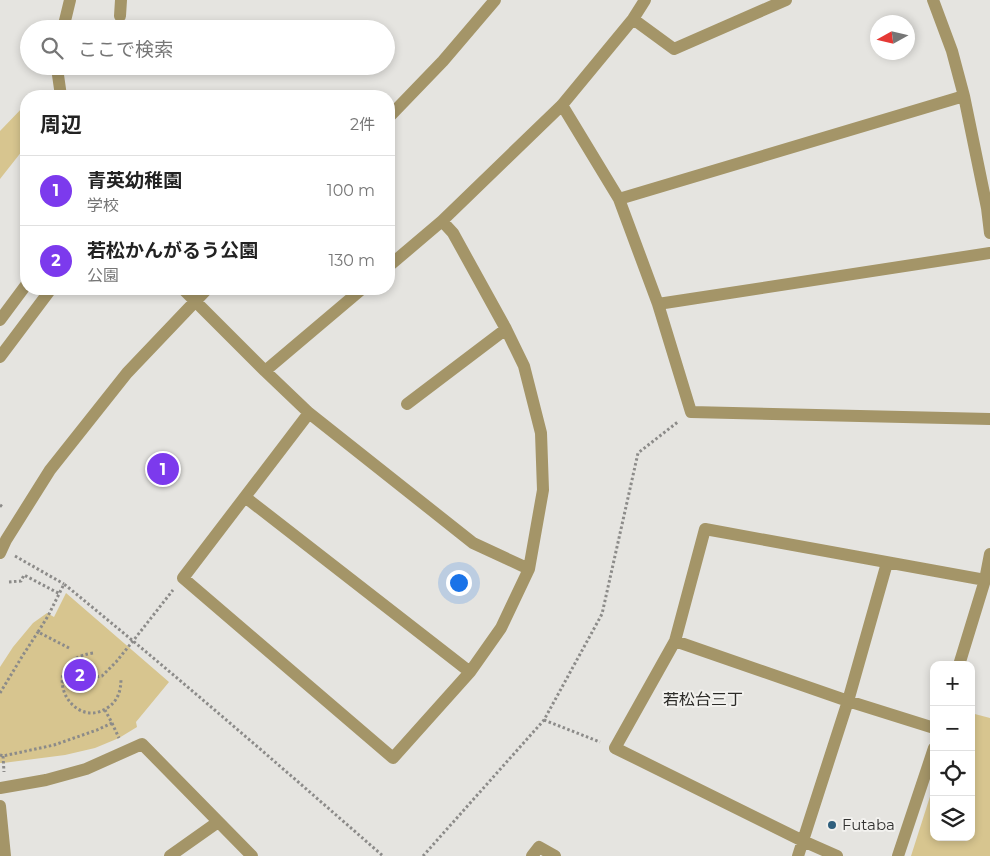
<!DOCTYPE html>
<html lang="ja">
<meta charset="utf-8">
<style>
:root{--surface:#fff;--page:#f2f2f2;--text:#222;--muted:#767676;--line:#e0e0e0;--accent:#7c3aed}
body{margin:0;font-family:Montserrat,"Noto Sans JP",sans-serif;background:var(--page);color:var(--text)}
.controls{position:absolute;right:15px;bottom:15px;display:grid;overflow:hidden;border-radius:10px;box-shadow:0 2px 8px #0003}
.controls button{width:45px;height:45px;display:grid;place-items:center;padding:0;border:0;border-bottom:1px solid var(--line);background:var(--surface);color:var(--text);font:25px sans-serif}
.compass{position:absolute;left:870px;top:15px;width:45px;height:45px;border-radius:50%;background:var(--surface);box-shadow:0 2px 8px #0003;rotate:262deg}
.you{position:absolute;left:458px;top:582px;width:18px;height:18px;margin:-12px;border:4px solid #fff;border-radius:50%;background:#1a73e8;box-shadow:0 0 0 8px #1a73e833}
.badge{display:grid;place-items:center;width:32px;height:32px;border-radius:50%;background:var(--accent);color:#fff;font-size:16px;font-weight:700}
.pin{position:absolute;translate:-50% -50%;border:2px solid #fff;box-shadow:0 1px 5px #0006}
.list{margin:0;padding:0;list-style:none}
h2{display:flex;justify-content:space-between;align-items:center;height:65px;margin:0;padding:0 20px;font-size:21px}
h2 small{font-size:16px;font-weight:400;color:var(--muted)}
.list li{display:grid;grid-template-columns:32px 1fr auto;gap:15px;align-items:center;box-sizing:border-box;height:70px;padding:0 20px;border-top:1px solid var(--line)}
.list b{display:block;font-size:19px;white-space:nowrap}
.list p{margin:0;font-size:16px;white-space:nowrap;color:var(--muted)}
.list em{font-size:16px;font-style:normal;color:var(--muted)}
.icon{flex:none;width:28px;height:28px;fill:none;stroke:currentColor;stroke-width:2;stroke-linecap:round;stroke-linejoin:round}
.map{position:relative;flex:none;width:990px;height:856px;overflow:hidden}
.search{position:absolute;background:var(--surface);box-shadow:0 2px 8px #0003;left:20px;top:20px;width:375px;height:55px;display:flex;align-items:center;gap:12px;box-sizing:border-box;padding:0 18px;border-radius:28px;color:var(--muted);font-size:19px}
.panel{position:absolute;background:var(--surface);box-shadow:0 2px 8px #0003;left:20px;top:90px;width:375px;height:205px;border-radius:20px}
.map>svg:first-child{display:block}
.green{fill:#d7c58f}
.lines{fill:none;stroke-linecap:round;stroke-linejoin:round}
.path{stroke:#8c8b89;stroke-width:3;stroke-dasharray:2.5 2.5;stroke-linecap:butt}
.minor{stroke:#a49568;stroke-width:12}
.poi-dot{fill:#2f5f7d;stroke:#f2f1ee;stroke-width:2}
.labels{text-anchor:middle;stroke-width:4;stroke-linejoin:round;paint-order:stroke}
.poi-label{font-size:15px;fill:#333332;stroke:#f2f1ee;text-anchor:start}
.neighbourhood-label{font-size:16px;fill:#2c2b28;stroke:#f2f1ee}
</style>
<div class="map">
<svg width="990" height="856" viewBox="0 0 990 856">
<rect width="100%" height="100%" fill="#e5e4e0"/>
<path class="green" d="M 26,104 L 26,146 L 0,179 L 0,131 Z
M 66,593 L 169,682 L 136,722 L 137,727 L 119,738 L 95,748 L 65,755 L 3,763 L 0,763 L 0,667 L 13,647 L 33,623 L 47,613 L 54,617 Z
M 971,713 L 990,718 L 990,856 L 911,856 L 934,784 L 934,837 L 971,837 Z"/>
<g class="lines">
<path class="path" d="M 0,505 L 4,508
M 15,556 L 64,584
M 9,582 L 21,581 L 24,575 L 60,594
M 69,648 L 38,632 L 48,616 L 64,584 C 172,672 278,764 383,856
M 93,653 C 35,661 70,732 107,708 C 118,701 121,691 121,678
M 62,682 L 102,676 L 116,662 L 133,641 L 173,590
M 0,693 L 23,655 L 38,632
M 544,720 L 600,742
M 112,723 L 119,738
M 0,755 L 3,756 L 54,745 L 97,730 L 112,723 L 105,710
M 3,756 L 4,772
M 423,856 L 544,720 L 602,614 L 638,453 L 679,421"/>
<path class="minor" d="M 933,0 L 952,51 L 964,96 L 987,208 L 990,233
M 120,16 L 121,0
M 633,19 L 674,49 L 786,0
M 63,29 L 70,0
M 59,66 L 58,75 L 61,96
M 562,105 L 619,199 L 658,304 L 691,412 L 990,419
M 389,117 L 443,61 L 495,0
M 619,199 L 964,96
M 389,266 L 442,221 L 562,105 L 633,19 L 645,0
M 183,289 L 265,371 L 309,413 L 473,543 L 529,569
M 658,304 L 990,253
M 0,320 L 26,285
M 0,357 L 51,289
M 265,371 L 362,289
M 407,404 L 506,329
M 309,413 L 183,578 L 393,758 L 470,672 L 501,628 L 529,569 L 543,490 L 541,433 L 524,366 L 506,329 L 453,233 L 442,221
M 245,497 L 470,672
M 0,553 L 6,540 L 50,470 L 127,373 L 207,289
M 675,641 L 848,701 L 934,728
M 959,665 L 985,580
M 0,788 L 46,780 L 86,769 L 142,744 L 252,856
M 0,806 L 5,856
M 170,856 L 218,822
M 532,856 L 539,847 L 555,856
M 798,856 L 848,701 L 887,563
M 837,856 L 803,841 L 615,748 L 675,641 L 705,529 L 985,580 L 990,554
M 898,856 L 934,748"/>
</g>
<circle class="poi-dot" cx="832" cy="825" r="5"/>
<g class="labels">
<g class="poi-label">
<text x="842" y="830">Futaba</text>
</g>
<g class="neighbourhood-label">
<text x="703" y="705">若松台三丁</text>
</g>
</g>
</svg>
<div class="controls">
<button>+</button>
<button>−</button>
<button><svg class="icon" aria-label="locate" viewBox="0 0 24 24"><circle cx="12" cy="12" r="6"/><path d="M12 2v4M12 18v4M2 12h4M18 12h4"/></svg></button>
<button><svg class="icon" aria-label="layers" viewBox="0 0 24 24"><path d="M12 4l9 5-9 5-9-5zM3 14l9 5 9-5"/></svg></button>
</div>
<svg class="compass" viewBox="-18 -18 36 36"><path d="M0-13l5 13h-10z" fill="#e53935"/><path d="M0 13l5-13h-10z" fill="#767676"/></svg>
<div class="you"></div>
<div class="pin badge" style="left:163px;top:469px">1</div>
<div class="pin badge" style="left:80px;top:675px">2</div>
<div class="search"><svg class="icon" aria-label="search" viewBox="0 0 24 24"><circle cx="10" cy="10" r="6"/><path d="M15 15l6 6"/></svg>ここで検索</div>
<section class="panel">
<h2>周辺<small>2件</small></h2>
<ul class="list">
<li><span class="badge">1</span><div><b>青英幼稚園</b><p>学校</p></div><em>100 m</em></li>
<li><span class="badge">2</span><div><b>若松かんがるう公園</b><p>公園</p></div><em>130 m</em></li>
</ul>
</section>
</div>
